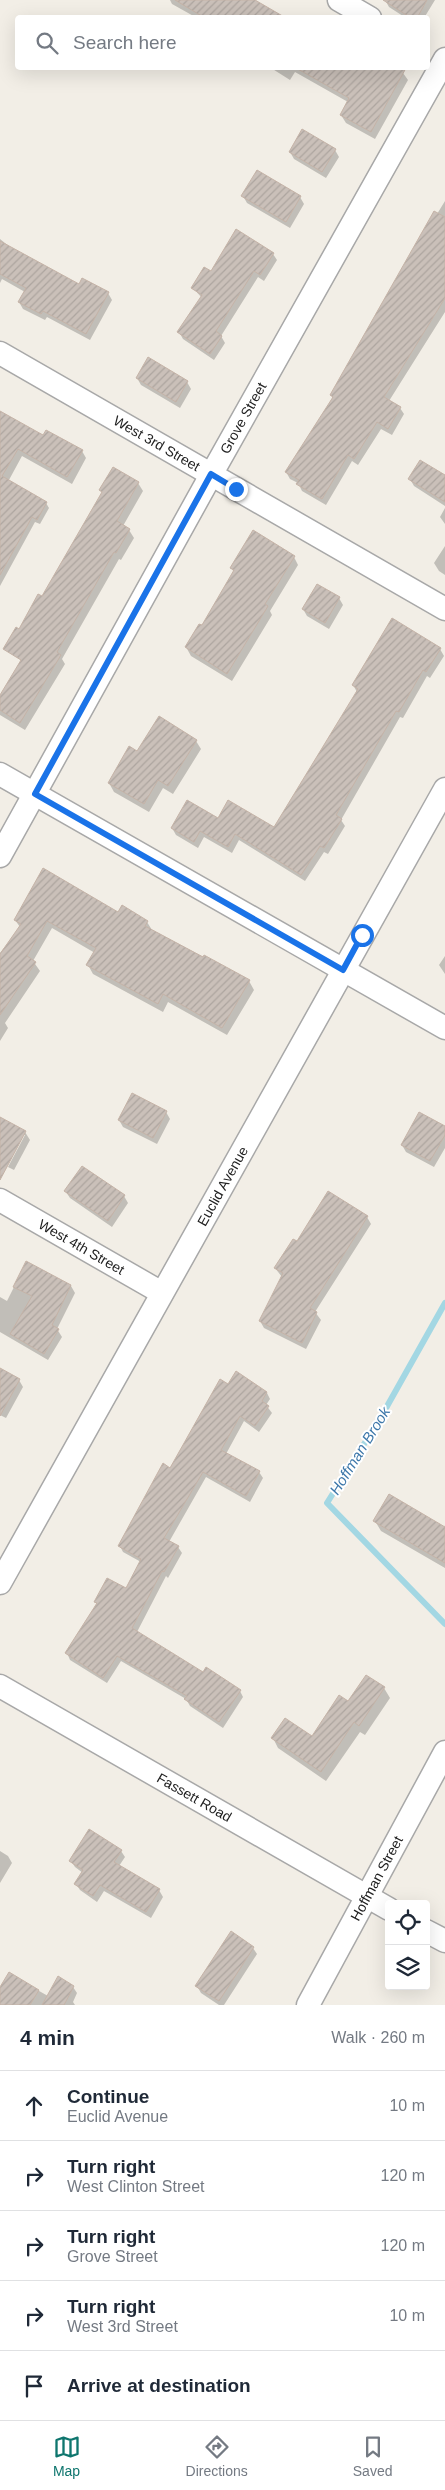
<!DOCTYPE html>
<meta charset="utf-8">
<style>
:root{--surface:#fff;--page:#f6f6f7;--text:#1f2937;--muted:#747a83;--line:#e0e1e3;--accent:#0f766e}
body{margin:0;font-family:Arial,sans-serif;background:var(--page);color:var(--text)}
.controls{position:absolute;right:15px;bottom:15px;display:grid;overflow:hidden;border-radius:5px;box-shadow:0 5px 20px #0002}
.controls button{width:45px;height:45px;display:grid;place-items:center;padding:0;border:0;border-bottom:1px solid var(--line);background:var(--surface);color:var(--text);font:25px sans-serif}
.stop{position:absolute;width:15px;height:15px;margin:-11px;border:4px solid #1a73e8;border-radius:50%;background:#fff}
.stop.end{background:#1a73e8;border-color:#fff;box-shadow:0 1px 5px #0008}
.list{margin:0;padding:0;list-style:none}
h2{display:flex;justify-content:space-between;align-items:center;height:65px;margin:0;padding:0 20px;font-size:21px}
h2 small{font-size:16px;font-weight:400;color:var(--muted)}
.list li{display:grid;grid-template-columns:32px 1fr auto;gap:15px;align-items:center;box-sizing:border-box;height:70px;padding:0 20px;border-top:1px solid var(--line)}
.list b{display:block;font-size:19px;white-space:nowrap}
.list p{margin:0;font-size:16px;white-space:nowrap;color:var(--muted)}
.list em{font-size:16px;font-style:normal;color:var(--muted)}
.icon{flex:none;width:28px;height:28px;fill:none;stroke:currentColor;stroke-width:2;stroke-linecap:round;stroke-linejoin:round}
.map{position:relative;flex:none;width:445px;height:2005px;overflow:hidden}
.search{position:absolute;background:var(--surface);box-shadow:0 5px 20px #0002;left:15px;right:15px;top:15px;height:55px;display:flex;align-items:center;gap:12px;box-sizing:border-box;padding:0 18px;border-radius:5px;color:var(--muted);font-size:19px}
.sheet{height:415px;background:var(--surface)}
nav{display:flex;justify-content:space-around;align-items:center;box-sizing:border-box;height:70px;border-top:1px solid var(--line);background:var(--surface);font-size:14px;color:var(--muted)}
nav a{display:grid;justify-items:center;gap:2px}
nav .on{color:var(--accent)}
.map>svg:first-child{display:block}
.shadow{fill:#0003}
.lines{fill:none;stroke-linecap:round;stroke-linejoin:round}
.stream{stroke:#a3d7e3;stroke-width:6}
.building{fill:url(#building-hatch);stroke:#c5b3a7}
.minor-casing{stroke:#a8a8a8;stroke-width:25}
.minor{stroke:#fff;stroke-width:22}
.route{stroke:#1a73e8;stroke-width:6}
.labels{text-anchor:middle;stroke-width:4;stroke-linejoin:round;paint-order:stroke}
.street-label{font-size:14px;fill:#212121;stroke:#fff}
.water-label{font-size:15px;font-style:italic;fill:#3e78aa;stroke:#fff}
</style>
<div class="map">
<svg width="445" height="2005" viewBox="0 0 445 2005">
<defs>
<pattern id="building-hatch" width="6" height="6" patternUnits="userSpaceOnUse" patternTransform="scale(1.25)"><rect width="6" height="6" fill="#cac0b9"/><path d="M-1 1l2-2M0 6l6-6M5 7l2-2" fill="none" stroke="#ada59f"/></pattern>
</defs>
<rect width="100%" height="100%" fill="#f2eee6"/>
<path class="shadow" d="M 170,0 L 250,0 L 283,18 L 197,18 L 172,4 Z
M 385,0 L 435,0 L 424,18 L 406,18 L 389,7 Z
M 271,68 L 358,68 L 365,71 L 367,68 L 394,68 L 403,73 L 408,80 L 375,139 L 346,123 L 341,115 L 348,102 L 295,72 L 290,80 Z
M 335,150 L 339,157 L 326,178 L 294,159 L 290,152 Z
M 243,196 L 300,197 L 304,204 L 290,228 L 247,203 Z
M 445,201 L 445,312 L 389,401 L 400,408 L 404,414 L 392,435 L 381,429 L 358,465 L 352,461 L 326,505 L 302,491 L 298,483 L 290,479 L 286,472 L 333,398 L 331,395 L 377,317 L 375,315 Z
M 0,239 L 15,251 L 79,286 L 108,293 L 112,300 L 90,340 L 47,317 L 45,320 L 23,309 L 19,302 L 25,292 L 2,279 L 0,283 Z
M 273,254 L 277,260 L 264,281 L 258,277 L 221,336 L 225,343 L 214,360 L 183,339 L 179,332 L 202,298 L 193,288 L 211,273 Z
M 137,378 L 187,382 L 191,389 L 180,408 L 141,385 Z
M 0,412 L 44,437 L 82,451 L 86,458 L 72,484 L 22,456 L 3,491 L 0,490 Z
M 410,479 L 445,480 L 445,506 L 414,486 Z
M 138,483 L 143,491 L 123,526 L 129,530 L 134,538 L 121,560 L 119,559 L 62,659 L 65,664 L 25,730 L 0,715 L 0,698 L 48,619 L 103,494 L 101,490 Z
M 46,503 L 49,508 L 40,524 L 35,522 L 0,586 L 0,530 Z
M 445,508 L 445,524 L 440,517 Z
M 445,546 L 445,575 L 439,571 L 434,563 Z
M 294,557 L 298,565 L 270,611 L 272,615 L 232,681 L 191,656 L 186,647 L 202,627 L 234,572 L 231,568 Z
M 318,585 L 339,598 L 343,605 L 329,629 L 307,616 L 303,609 Z
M 440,649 L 444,656 L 430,678 L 427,676 L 403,718 L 400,717 L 341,820 L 345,826 L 328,854 L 324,852 L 305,881 L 239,840 L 232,853 L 204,837 L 198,848 L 176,835 L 172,828 L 219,820 L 275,829 L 357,692 L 353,685 Z
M 196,741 L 201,749 L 173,794 L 163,788 L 149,812 L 114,792 L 109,783 L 138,752 Z
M 118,914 L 147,922 L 152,930 L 249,981 L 254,990 L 227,1035 L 168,1002 L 163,1012 L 93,974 L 88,965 L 95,953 L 52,928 L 33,961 L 40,971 L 5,1023 L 8,1028 L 0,1041 L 0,953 L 20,927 L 15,920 Z
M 445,956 L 445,974 L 439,965 Z
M 166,1112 L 170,1119 L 157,1144 L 123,1127 L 119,1120 Z
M 0,1118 L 25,1132 L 30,1140 L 14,1170 L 8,1167 L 25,1135 L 22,1135 L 0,1162 Z
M 445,1127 L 445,1148 L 434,1167 L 406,1152 L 402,1145 Z
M 82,1167 L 124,1196 L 128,1203 L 112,1227 L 70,1198 L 66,1192 Z
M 367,1217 L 371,1224 L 315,1312 L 321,1320 L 306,1349 L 264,1328 L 260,1321 L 282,1277 L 275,1268 L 297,1242 Z
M 26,1263 L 71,1286 L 75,1293 L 57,1329 L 62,1337 L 48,1360 L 0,1332 L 0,1297 L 7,1301 Z
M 0,1370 L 19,1380 L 23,1387 L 6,1418 L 0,1415 Z
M 237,1373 L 267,1393 L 270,1399 L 266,1405 L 272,1413 L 259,1432 L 244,1421 L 226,1454 L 259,1472 L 263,1478 L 250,1502 L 206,1477 L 169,1542 L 178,1547 L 182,1553 L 168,1578 L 166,1576 L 137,1632 L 203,1674 L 240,1691 L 243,1697 L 223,1728 L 190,1706 L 186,1699 L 121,1661 L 107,1683 L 70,1660 L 67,1653 L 97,1605 L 96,1602 L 127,1590 L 141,1562 L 123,1552 L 120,1546 Z
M 375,1521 L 444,1528 L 445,1525 L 445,1568 L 381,1531 Z
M 384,1688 L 390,1698 L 365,1735 L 360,1732 L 326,1781 L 278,1748 L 273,1738 L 312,1737 L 349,1703 Z
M 0,1851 L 8,1856 L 12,1863 L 0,1883 Z
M 121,1851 L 125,1857 L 119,1866 L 159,1890 L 163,1897 L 151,1918 L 104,1891 L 97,1902 L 80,1890 L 76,1884 L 83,1873 L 75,1867 L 71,1861 Z
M 253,1948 L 257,1954 L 224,2005 L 219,2005 L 201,1993 L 197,1986 Z
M 9,1974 L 48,1996 L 73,1987 L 77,1993 L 73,2002 L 75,2005 L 0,2005 L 0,1989 Z"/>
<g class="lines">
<path class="stream" d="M 445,1303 L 381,1417 L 327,1503 L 445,1624"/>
</g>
<path class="building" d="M 175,0 L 255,0 L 286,18 L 205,18 Z
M 383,0 L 427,0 L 417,18 L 411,18 Z
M 296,68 L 406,68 L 371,132 L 340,115 L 349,98 Z
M 302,129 L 336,149 L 322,172 L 289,152 Z
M 257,170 L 301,196 L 286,222 L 241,196 Z
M 434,211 L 445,217 L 445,298 L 384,397 L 401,407 L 388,429 L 377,422 L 354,459 L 348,455 L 322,499 L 296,484 L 299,480 L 285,472 L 333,397 L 330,395 Z
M 236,229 L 274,253 L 260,275 L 254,271 L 216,331 L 222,336 L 210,354 L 177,332 L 202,295 L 191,288 L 204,267 L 211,271 Z
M 0,241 L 79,284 L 82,278 L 109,292 L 86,334 L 43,311 L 41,314 L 18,302 L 26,288 L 0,274 Z
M 148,357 L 188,381 L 176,402 L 136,378 Z
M 0,411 L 43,435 L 46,430 L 83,450 L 67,477 L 18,449 L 2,476 L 47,502 L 37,520 L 32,517 L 0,575 Z
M 420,460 L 445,475 L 445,502 L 408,479 Z
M 113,467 L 139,482 L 117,521 L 130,529 L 116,553 L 114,552 L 85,603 L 57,652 L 61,655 L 20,723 L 0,710 L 0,695 L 21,660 L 3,649 L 16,627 L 19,629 L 38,594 L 42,596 L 102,492 L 99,490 Z
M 253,530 L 295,556 L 265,604 L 268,606 L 227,674 L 185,647 L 199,624 L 202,625 L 234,570 L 230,568 Z
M 317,584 L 340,597 L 325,623 L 302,609 Z
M 392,618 L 441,648 L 426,672 L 423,670 L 399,712 L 396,711 L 336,815 L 342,819 L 324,848 L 320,846 L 301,875 L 235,834 L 228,847 L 200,831 L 194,842 L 171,828 L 187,800 L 218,818 L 228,800 L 274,827 L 358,689 L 352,685 Z
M 159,716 L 197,740 L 168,786 L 158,780 L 144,804 L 108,783 L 129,746 L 137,751 Z
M 43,868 L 118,912 L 122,905 L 148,921 L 145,926 L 203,957 L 204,955 L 250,980 L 222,1028 L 163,994 L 158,1004 L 86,965 L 96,948 L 47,921 L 27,956 L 36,962 L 0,1015 L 0,954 L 21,924 L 14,920 Z
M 132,1093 L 167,1111 L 153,1138 L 118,1120 Z
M 419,1112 L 445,1126 L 445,1135 L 430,1161 L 401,1145 Z
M 0,1117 L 26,1131 L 0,1180 Z
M 82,1166 L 125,1195 L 108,1221 L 64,1191 Z
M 328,1191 L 368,1216 L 310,1308 L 317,1312 L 302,1343 L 259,1321 L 283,1273 L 274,1268 L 293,1239 L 297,1241 Z
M 26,1261 L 71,1285 L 52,1325 L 59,1329 L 44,1354 L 10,1334 L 32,1296 L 13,1287 Z
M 0,1368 L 20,1379 L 0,1416 Z
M 236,1371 L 267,1392 L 262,1401 L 269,1406 L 255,1426 L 240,1416 L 221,1450 L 260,1471 L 246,1496 L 203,1472 L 164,1538 L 179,1546 L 164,1572 L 162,1571 L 132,1628 L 203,1672 L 206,1667 L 241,1690 L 219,1722 L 184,1699 L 187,1696 L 117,1656 L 103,1678 L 65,1653 L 97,1603 L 94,1602 L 107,1578 L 126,1588 L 141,1559 L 118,1546 L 163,1463 L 170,1468 L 220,1379 L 228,1384 Z
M 389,1494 L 445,1527 L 445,1563 L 373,1521 Z
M 366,1675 L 385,1687 L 359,1726 L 354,1722 L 321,1772 L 271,1738 L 285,1718 L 312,1736 L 339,1695 L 348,1701 Z
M 89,1829 L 122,1850 L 114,1862 L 160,1889 L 146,1912 L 100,1885 L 93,1896 L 74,1884 L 83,1870 L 69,1861 Z
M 231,1931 L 254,1947 L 219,2001 L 195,1986 Z
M 9,1972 L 39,1990 L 30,2005 L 0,2005 L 0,1987 Z
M 58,1976 L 74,1986 L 64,2005 L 42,2005 Z"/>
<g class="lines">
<defs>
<g id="minor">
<path d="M 339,0 L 370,18"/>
<path id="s1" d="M 0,353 L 445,609"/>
<path d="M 0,774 L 445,1028"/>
<path id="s2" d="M 0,856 L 211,475 L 445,59"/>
<path id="s3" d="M 0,1200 L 162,1293"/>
<path id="s4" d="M 0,1583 L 445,789"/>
<path id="s5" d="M 0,1686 L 389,1909"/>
<path d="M 426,1931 L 445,1941"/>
<path id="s6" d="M 308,2005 L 445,1752"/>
</g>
</defs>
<use href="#minor" class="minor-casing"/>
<use href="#minor" class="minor"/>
</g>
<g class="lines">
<path class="route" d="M 236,489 L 211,474 L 35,794 L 343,970 L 362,935"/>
</g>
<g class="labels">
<g class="street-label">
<text dy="5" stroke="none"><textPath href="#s2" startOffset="501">Grove Street</textPath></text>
<text dy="5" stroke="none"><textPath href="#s1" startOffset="181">West 3rd Street</textPath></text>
<text dy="5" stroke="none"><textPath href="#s4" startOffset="455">Euclid Avenue</textPath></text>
<text dy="5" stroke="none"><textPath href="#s3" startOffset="94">West 4th Street</textPath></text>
<text dy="5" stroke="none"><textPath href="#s5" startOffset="224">Fassett Road</textPath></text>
<text dy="5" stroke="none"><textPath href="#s6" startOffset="144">Hoffman Street</textPath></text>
</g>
<g class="water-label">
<text transform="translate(360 1451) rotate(-58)" y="5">Hoffman Brook</text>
</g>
</g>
</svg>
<div class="controls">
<button><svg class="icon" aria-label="locate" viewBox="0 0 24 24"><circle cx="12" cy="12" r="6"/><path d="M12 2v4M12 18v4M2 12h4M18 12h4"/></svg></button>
<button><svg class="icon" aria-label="layers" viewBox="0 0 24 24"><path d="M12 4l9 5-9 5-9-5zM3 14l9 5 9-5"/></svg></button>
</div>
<div class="stop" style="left:362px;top:935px"></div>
<div class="stop end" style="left:236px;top:489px"></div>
<div class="search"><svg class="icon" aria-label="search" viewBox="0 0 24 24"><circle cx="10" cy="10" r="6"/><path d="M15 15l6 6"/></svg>Search here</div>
</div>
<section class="sheet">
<h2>4 min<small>Walk · 260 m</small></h2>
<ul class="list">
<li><svg class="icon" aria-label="ahead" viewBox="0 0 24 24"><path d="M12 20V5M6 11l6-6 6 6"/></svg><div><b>Continue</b><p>Euclid Avenue</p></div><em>10 m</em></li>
<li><svg class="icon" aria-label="right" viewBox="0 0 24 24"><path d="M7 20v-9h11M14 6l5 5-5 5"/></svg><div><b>Turn right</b><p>West Clinton Street</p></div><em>120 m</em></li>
<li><svg class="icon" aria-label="right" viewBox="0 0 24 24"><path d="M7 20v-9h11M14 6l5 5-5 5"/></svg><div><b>Turn right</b><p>Grove Street</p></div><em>120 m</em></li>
<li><svg class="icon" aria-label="right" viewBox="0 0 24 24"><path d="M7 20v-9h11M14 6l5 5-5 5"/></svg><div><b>Turn right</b><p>West 3rd Street</p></div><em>10 m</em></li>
<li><svg class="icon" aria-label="arrive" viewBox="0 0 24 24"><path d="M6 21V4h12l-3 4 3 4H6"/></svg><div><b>Arrive at destination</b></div></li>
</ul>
</section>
<nav>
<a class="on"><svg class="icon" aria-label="map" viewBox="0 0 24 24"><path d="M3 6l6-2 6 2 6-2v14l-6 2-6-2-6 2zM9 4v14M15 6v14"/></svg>Map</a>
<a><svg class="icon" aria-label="directions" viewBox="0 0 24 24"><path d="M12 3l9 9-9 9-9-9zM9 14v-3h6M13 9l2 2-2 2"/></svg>Directions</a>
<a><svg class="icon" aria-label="saved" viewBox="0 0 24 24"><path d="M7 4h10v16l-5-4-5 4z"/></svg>Saved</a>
</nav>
